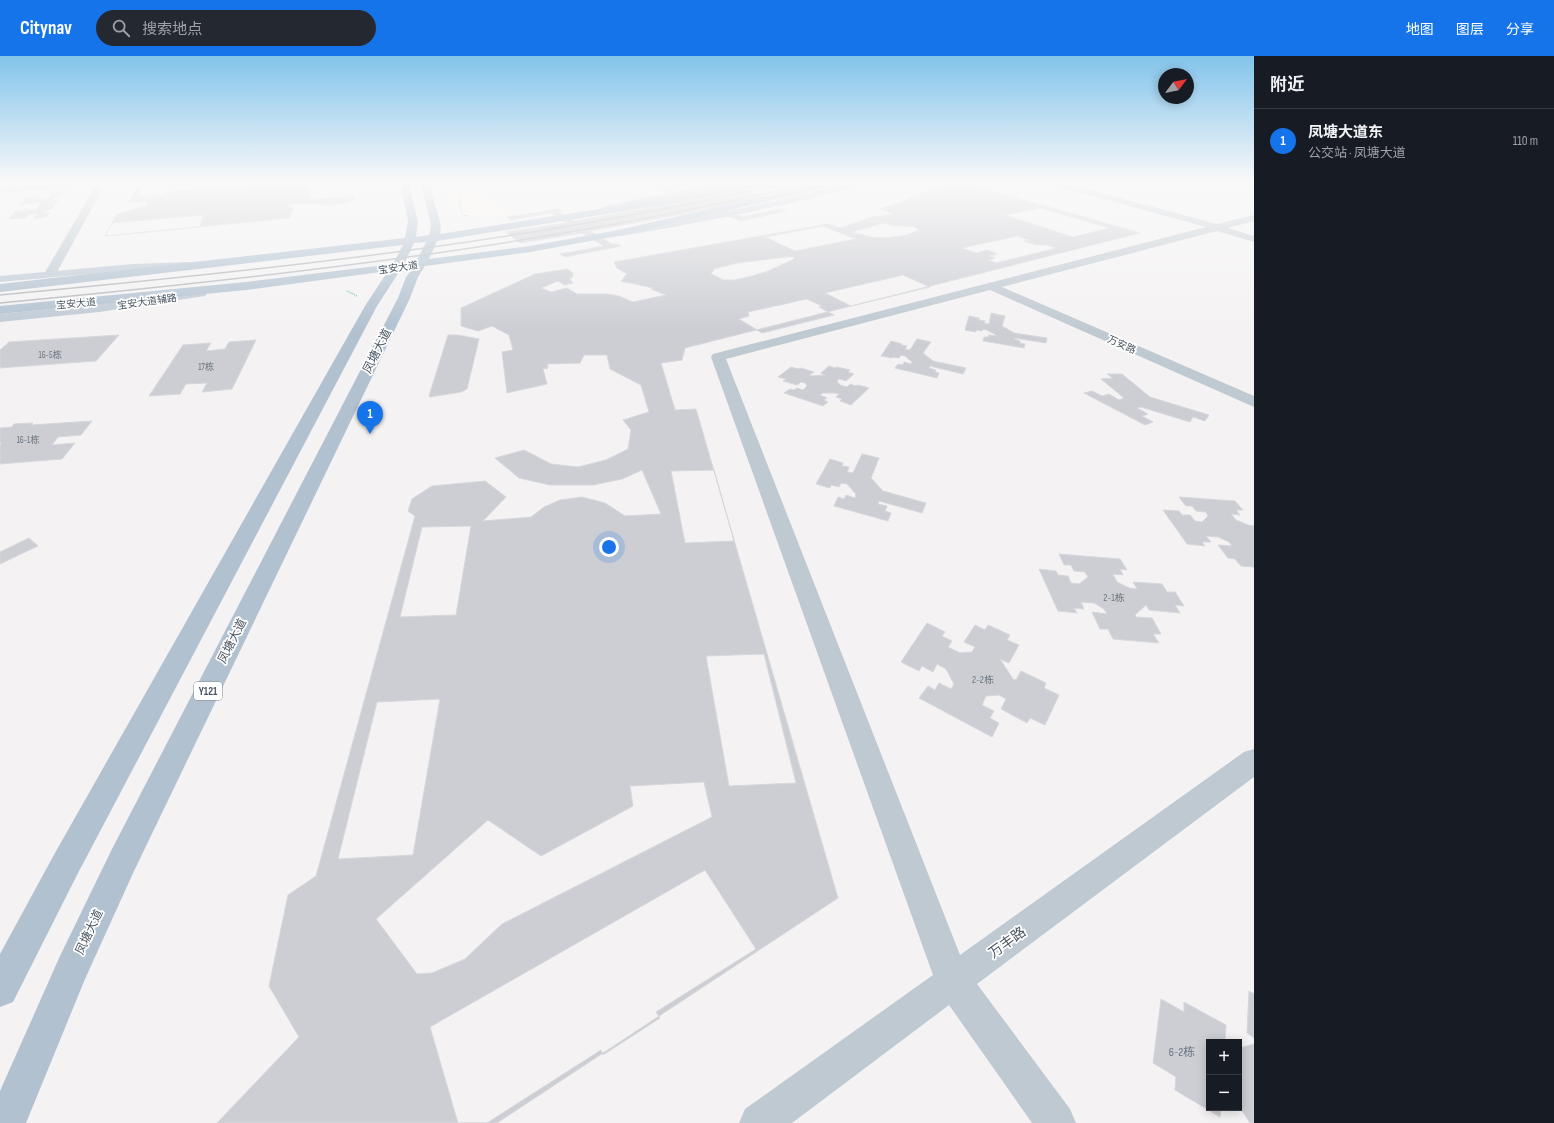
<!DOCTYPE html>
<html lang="zh">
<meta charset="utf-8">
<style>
:root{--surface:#171b24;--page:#242831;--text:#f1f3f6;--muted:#9ea1a6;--line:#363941;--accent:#1674ea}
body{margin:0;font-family:"Sofia Sans Condensed","Noto Sans SC",sans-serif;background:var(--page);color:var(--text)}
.controls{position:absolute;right:12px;bottom:12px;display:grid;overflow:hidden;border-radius:0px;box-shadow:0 2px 10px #0003}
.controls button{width:36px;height:36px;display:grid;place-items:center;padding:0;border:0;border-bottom:1px solid var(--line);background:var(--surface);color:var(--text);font:20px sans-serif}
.compass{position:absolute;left:1158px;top:12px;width:36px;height:36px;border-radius:50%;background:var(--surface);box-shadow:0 2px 10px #0003;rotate:58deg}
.you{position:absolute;left:609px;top:491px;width:14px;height:14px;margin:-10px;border:3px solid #fff;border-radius:50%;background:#1a73e8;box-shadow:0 0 0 6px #1a73e833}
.badge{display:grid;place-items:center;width:26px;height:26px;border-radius:50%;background:var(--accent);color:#fff;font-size:13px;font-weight:700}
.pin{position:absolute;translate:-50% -33px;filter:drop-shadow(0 1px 2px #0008)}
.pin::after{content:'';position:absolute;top:21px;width:14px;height:12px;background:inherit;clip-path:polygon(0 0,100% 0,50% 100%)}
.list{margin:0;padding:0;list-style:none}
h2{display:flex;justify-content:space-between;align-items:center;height:52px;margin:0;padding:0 16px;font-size:17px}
h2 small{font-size:13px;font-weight:400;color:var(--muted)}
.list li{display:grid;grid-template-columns:26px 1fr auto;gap:12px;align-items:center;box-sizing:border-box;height:64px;padding:0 16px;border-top:1px solid var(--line)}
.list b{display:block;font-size:15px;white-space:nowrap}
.list p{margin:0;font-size:13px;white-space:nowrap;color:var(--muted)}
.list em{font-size:13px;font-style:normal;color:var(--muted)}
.icon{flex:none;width:22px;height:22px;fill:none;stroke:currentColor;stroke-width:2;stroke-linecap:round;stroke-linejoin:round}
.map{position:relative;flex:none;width:1254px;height:1067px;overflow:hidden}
header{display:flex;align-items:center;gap:24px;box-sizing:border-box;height:56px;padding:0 20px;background:var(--accent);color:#fff}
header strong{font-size:19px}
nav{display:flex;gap:22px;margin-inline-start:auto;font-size:14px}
.search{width:280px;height:36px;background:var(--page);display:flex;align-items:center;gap:10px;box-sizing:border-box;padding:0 14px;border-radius:22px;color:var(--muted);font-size:15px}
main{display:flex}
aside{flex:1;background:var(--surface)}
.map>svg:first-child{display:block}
.commercial{fill:#fdf8ed}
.building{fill:#ccced4;stroke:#d6d8dd;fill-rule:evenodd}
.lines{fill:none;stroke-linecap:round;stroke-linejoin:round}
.path-far1{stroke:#77d0a4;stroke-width:1;stroke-dasharray:1.5 1;stroke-linecap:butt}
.path{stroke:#77d0a4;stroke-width:1.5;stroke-dasharray:1.5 1;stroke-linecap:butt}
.minor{fill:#bfc9d1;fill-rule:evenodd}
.secondary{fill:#bfcad5;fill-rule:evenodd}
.primary{fill:#b1c1d0;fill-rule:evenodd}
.rail{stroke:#b4b7bc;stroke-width:1.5}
.labels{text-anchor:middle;stroke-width:3.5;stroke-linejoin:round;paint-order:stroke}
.far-number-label{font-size:9px;fill:#6a737d}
.far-street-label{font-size:10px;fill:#495560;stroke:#fff}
.number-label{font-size:10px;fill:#6a737d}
.shield{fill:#fff;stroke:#808890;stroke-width:1}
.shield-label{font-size:11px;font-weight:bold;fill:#495560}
.street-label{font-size:12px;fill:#495560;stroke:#fff}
.near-number-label{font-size:12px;fill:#6a737d}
.near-street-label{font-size:14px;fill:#495560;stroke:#fff}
</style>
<header>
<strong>Citynav</strong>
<div class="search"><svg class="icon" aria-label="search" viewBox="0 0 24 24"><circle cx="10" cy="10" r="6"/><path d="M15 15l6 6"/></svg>搜索地点</div>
<nav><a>地图</a><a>图层</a><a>分享</a></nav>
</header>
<main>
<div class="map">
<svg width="1254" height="1067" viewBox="0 0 1254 1067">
<rect width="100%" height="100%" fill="#f4f2f2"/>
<path class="commercial" d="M 440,126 L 537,126 L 473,136 L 510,158 L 491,161 L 457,158 Z"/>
<path class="building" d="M 201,126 L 349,126 L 355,144 L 336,149 L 295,147 L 286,150 L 294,153 L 289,162 L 105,180 L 117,158 L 146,150 L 149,145 L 128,147 L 137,131 Z
M 212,126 L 244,126 L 244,131 L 220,133 L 220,131 L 164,136 L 163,139 L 137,141 L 141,132 Z
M 308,126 L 349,126 L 353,140 L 311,144 Z
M 693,127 L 697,128 L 670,133 L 695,143 L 743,134 L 766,141 L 716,151 L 742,161 L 780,153 L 786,155 L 741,165 L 710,153 L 590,175 L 612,188 L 616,188 L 621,190 L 565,201 L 560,198 L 604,190 L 582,177 L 520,187 L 506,176 L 566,167 L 551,157 L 511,164 L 507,161 L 559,153 L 562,155 L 559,156 L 574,165 L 689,145 L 659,133 Z
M 951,127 L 977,129 L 977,131 L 982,132 L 1140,177 L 685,292 L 682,304 L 661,307 L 675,354 L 696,353 L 838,842 L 497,1067 L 217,1067 L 299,981 L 269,930 L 288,839 L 316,820 L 415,460 L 408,455 L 412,443 L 432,430 L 485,425 L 506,441 L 483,465 L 531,461 L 544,451 L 560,444 L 582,441 L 605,447 L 625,460 L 661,458 L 642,414 L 622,423 L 593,429 L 550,429 L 519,422 L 495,402 L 524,394 L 551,408 L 578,411 L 606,404 L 628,393 L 631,374 L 623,364 L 649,356 L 641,329 L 610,313 L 607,299 L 584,299 L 580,307 L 547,308 L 548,312 L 543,313 L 547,328 L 507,337 L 502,296 L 513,294 L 509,279 L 492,270 L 478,275 L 461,270 L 461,252 L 535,218 L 567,213 L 573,217 L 572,222 L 569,222 L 573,227 L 564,229 L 558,225 L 541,232 L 551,236 L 567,232 L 577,238 L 607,238 L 619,240 L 633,246 L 666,239 L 651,233 L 653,232 L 621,225 L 627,218 L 617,212 L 614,206 L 828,168 L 840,172 L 872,161 L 894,158 L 880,153 L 923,138 L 920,138 ZM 883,167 L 890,169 L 915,171 L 919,174 L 907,179 L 886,182 L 871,181 L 852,176 ZM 787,201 L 794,201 L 794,203 L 768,215 L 752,220 L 735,224 L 724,224 L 711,218 L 714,213 L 737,207 ZM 704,726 L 712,761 L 502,868 L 465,903 L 432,917 L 417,918 L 376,863 L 488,764 L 541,800 L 633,750 L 630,730 Z
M 64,136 L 61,141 L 55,141 L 52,145 L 59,144 L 55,148 L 39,150 L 41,146 L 20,149 L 27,141 L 42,140 L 39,143 L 48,143 L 52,137 Z
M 55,148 L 52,153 L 46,154 L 43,157 L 50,157 L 46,161 L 34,163 L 38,157 L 29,158 L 26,162 L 9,163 L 16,155 L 36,154 L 39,150 Z
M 1041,152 L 1110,172 L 1073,181 L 1005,159 Z
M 203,159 L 200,171 L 105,180 L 112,167 Z
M 823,170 L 856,183 L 795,195 L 765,181 Z
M 1017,180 L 1029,184 L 1024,185 L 1036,189 L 1047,189 L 1057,192 L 996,207 L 988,204 L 995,202 L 989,200 L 997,198 L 987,194 L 976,197 L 962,192 Z
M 903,219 L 930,231 L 851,250 L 825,237 Z
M 807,243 L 822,250 L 819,251 L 834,259 L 762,277 L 739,263 L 749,260 L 748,256 Z
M 991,257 L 1005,260 L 1002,270 L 1014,277 L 1047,282 L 1046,287 L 1014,282 L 1014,283 L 1020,285 L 1020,287 L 1025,288 L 1024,292 L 983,285 L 984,281 L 988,281 L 989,279 L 996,280 L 996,279 L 987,274 L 983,273 L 982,275 L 976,274 L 976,276 L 965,274 L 969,260 L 979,262 L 979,264 L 985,265 L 984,267 L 989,268 Z
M 119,279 L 96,305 L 0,312 L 0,294 L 9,286 Z
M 448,279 L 458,279 L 479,283 L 467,333 L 461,336 L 430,341 L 429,340 Z
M 917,283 L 931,286 L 923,297 L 933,305 L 966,312 L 963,318 L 930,310 L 929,312 L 936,314 L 935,316 L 939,317 L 937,322 L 895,312 L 898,308 L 903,309 L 904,306 L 911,308 L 912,306 L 905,300 L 901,299 L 899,302 L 893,301 L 892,302 L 881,300 L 891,285 L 902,288 L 901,289 L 907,290 L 905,293 L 910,294 Z
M 256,284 L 232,333 L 202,336 L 207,327 L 186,328 L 180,338 L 149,340 L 183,289 L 211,287 L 206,295 L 225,293 L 229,286 Z
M 829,310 L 835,312 L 837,311 L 850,314 L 848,316 L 854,318 L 846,325 L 839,323 L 837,325 L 840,329 L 847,331 L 850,328 L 856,330 L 858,329 L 869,332 L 851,349 L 840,345 L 842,343 L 836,341 L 839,338 L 834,337 L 823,337 L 820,339 L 827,342 L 824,344 L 828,346 L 823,350 L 784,337 L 790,333 L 794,334 L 797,332 L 803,334 L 807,330 L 805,327 L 801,326 L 797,329 L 783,325 L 786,323 L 778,321 L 791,311 L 798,313 L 801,312 L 814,316 L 809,319 L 811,320 L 825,319 L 821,317 Z
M 1107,318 L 1122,318 L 1150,341 L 1209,359 L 1205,365 L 1193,361 L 1190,366 L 1141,351 L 1137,352 L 1148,358 L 1142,360 L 1153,366 L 1145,369 L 1084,337 L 1092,335 L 1102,340 L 1109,338 L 1119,344 L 1124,342 L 1101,323 L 1113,322 Z
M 92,365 L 81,379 L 58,381 L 52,389 L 75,387 L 62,403 L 0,408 L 0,389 L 2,387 L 0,387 L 0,372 L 12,371 L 14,368 L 33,367 L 31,369 Z
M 862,398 L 879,402 L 871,422 L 883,435 L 926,447 L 922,457 L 879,445 L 878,448 L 887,450 L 885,455 L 891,457 L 888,465 L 834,450 L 838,441 L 844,443 L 846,439 L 855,442 L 856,438 L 847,428 L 841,427 L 839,431 L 831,429 L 830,432 L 816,428 L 830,403 L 843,407 L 842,410 L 849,411 L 847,416 L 853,417 Z
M 714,414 L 734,485 L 685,487 L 671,415 Z
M 1179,441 L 1235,445 L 1243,454 L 1236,454 L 1240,459 L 1231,458 L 1236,464 L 1248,469 L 1254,470 L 1254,511 L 1241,510 L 1235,503 L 1228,502 L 1218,489 L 1232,490 L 1229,486 L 1218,481 L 1206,480 L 1211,486 L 1202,486 L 1205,490 L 1187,488 L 1163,454 L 1179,455 L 1182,459 L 1190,459 L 1195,465 L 1202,466 L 1208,460 L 1206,456 L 1196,455 L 1192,450 L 1186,450 Z
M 471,470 L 456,559 L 400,561 L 422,471 Z
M 29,482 L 38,490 L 0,508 L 0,496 Z
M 1059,498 L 1120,503 L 1127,514 L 1120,513 L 1123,519 L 1113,518 L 1117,526 L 1129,532 L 1137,533 L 1133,526 L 1162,528 L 1167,536 L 1175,536 L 1184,550 L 1175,549 L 1180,557 L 1149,554 L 1146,549 L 1135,559 L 1136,561 L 1152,562 L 1161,578 L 1153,578 L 1159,587 L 1113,583 L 1108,573 L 1100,573 L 1092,556 L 1107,558 L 1104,553 L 1094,547 L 1081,546 L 1084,553 L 1074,552 L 1077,557 L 1058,555 L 1039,513 L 1056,515 L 1058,519 L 1068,520 L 1071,527 L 1079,528 L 1088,521 L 1085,516 L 1074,515 L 1071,509 L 1064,509 Z
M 927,567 L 945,576 L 942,580 L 952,585 L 948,591 L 960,597 L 972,596 L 975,591 L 964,586 L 975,569 L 985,574 L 988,569 L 1010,579 L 1007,584 L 1019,589 L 1009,607 L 1000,603 L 1013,623 L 1016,624 L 1021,615 L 1046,627 L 1044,632 L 1059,639 L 1045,669 L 1030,662 L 1027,667 L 1001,653 L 1006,643 L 999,639 L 986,640 L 982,649 L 994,655 L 990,662 L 999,667 L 992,681 L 919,642 L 928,630 L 935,634 L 939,627 L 951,633 L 954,628 L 946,613 L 937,608 L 933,616 L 922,610 L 919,615 L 901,606 Z
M 764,598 L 796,727 L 729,730 L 706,600 Z
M 440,643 L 413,799 L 338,803 L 377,646 Z
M 705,814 L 756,893 L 656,956 L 660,962 L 603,999 L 601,994 L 487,1067 L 458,1067 L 430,971 Z
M 1249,935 L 1254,938 L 1254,982 L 1247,977 Z
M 1161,943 L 1184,956 L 1184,946 L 1226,969 L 1225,986 L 1209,986 L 1209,1052 L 1221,1052 L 1220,1061 L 1175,1034 L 1176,1021 L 1153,1007 Z
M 1254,988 L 1254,1067 L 1250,1067 L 1239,1050 L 1239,992 Z"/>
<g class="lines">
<path class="path-far1" d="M 452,126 L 461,140 L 460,153 L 463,159 L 469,160"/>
<path class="path" d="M 347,235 L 357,240"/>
<path class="minor" d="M 64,126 L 96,126 L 92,129 L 0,137 L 0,131 Z
M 98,126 L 106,126 L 56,218 L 54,220 L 46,220 L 44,218 Z
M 1047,126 L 1060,126 L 1217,168 L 1254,159 L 1254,165 L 1228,172 L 1254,180 L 1254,186 L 1217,175 L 1002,231 L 1254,340 L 1254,351 L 990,234 L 726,303 L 960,899 L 1244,696 L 1254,693 L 1254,721 L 977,928 L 1070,1053 L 1076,1067 L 1032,1067 L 949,949 L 792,1067 L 739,1067 L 745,1053 L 933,919 L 711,301 L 713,298 L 1206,171 L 1048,128 Z"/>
<path class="secondary" d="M 724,126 L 740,126 L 736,129 L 605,156 L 600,153 L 605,150 Z
M 857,126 L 871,126 L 870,128 C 788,149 705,166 621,180 L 616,177 L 621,174 L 744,152 Z
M 188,206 L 192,207 L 194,209 L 192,211 L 133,214 L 0,226 L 0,220 L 133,208 Z
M 201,233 L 205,234 L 207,237 L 205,240 L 99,256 L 0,266 L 0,258 L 99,248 Z"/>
<path class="primary" d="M 400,126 L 408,126 L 418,165 L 416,181 L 429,179 L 431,170 L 421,126 L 429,126 L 441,170 L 440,178 L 675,141 L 757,126 L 774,126 L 770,129 L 675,147 L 437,185 L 429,203 L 530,190 L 618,174 L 827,126 L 841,126 L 837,129 L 618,180 L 530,196 L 425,210 L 418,221 L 410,242 L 134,815 L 85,923 L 26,1067 L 0,1067 L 0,1035 L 60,900 L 112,793 L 398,242 L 406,221 L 413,212 L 401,213 L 377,250 L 77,819 L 13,946 L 0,951 L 0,898 L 55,797 L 365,250 L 388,215 L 246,234 L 0,258 L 0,250 L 246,226 L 393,208 L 403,189 L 0,236 L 0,228 L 405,182 L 408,165 ZM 426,186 L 417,204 L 405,206 L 414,187 Z"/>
<path class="rail" d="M 0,239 C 260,215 522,187 777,129
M 0,247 C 274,221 548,190 816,126"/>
</g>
<linearGradient id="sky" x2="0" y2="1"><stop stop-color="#83c4eb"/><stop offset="0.46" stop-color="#faf9f9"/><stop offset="1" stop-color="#faf9f9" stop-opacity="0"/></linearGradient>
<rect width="1254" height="275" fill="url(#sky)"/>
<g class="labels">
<g class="far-number-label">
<text x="50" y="302">16-5栋</text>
<text x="206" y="314">17栋</text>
<text x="28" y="387">16-1栋</text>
</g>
<g class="far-street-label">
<text transform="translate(398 211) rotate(-8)" y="4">宝安大道</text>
<text transform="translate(147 245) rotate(-8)" y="4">宝安大道辅路</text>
<text transform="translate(76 247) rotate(-5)" y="4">宝安大道</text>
<text transform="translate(1122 288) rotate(24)" y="4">万安路</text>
</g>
<g class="number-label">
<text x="1114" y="545">2-1栋</text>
<text x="983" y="627">2-2栋</text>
</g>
<rect class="shield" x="194" y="626" width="28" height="18" rx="3"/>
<g class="shield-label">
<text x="208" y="639">Y121</text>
</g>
<g class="street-label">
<text transform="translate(377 295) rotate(-63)" y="4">凤塘大道</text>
<text transform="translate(232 585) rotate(-63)" y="4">凤塘大道</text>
<text transform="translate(89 876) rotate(-65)" y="4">凤塘大道</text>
</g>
<g class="near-number-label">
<text x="1182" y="1000">6-2栋</text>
</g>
<g class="near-street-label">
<text transform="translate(1007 886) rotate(-36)" y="5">万丰路</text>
</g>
</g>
</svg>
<div class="controls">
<button>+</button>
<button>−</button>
</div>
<svg class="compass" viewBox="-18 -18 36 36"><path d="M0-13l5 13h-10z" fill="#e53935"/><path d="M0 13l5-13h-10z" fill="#9ea1a6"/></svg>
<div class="you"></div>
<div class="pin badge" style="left:370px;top:378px">1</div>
</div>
<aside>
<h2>附近<small></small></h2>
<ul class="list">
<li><span class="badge">1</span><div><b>凤塘大道东</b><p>公交站 · 凤塘大道</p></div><em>110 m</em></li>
</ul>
</aside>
</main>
